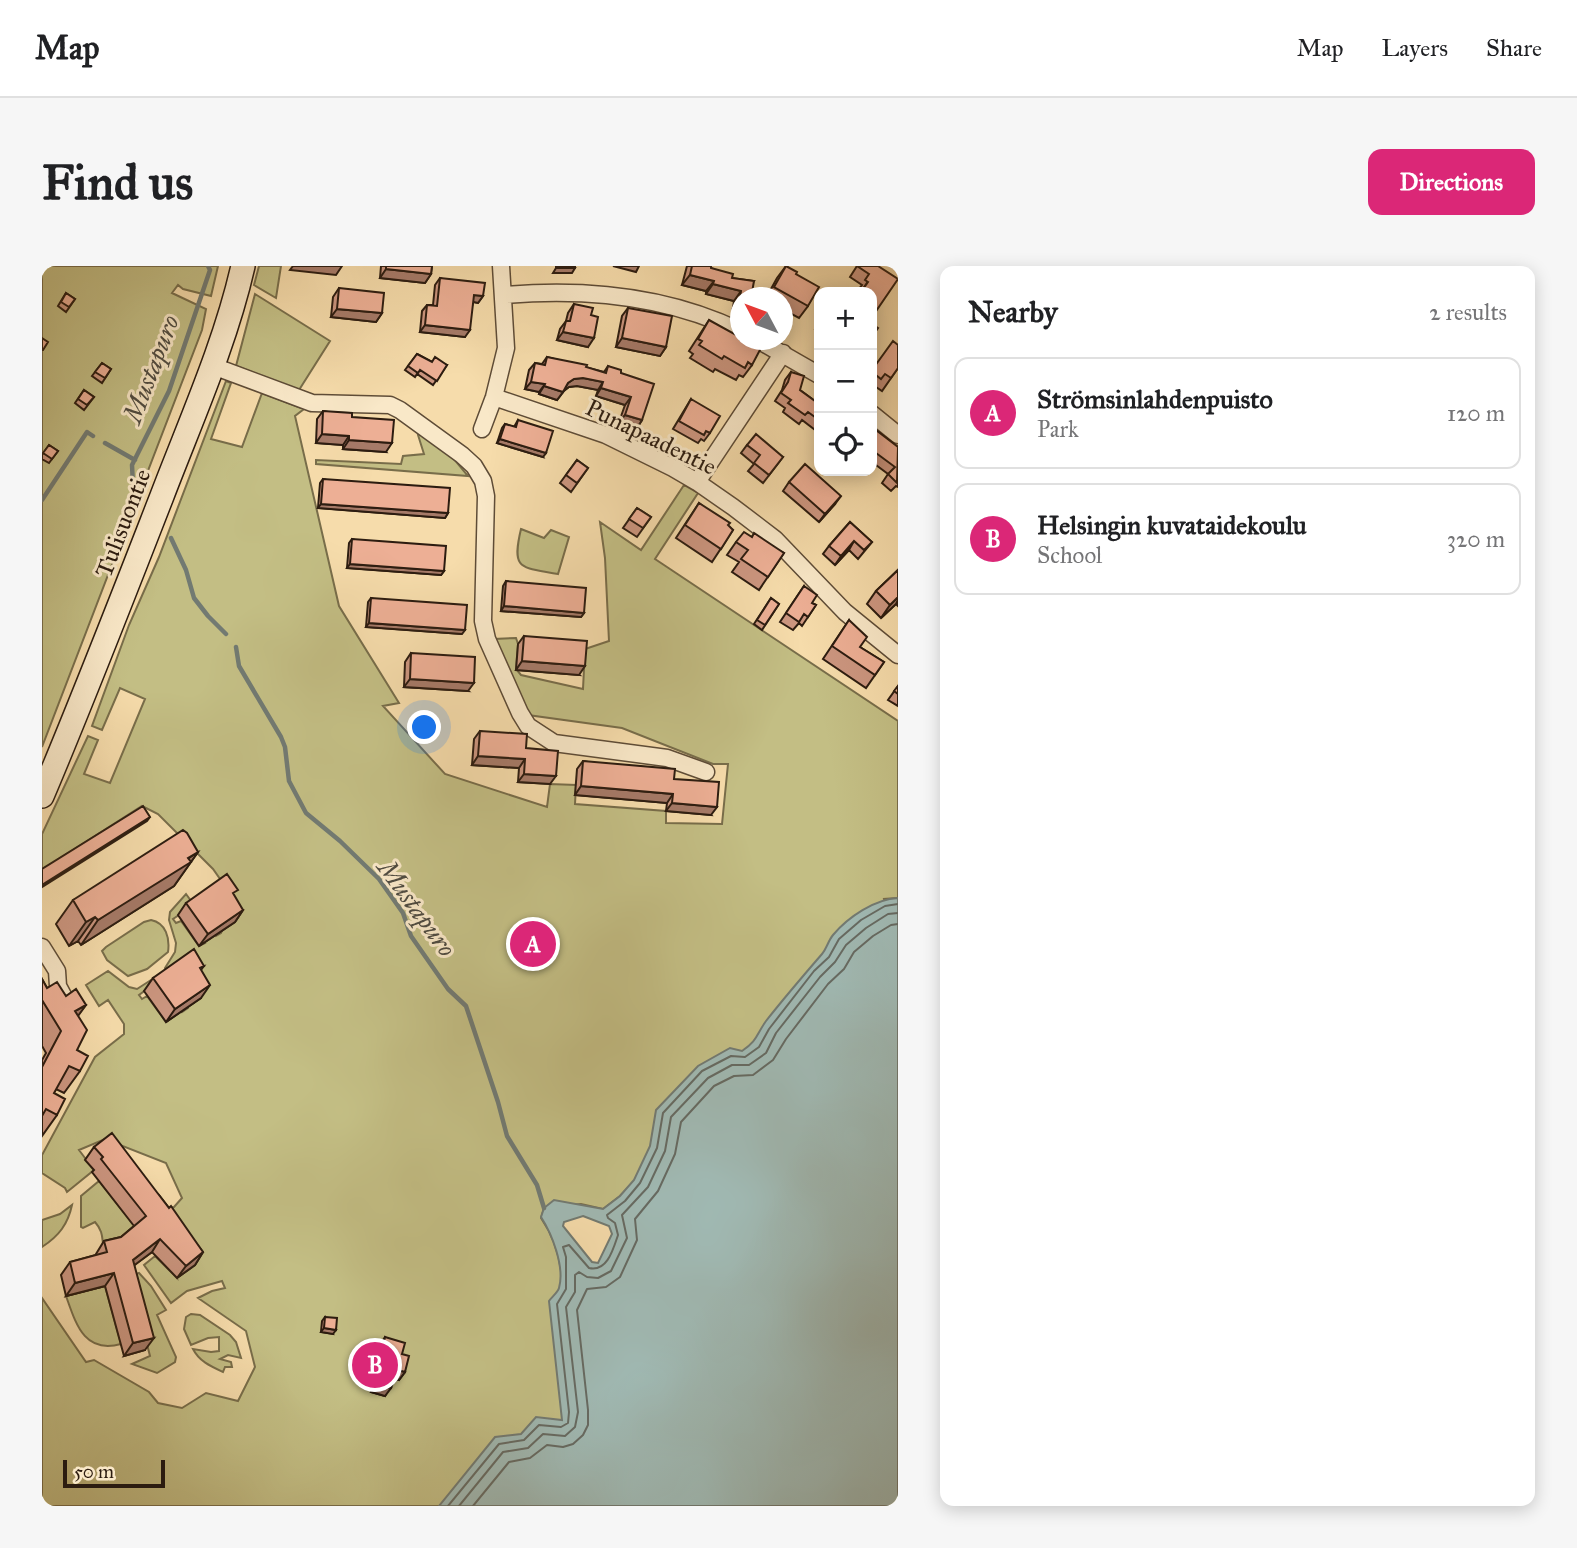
<!DOCTYPE html>
<meta charset="utf-8">
<style>
:root{--surface:#fff;--page:#f6f6f6;--text:#202124;--muted:#757577;--line:#e0e0e0;--accent:#db2777}
body{margin:0;font-family:"IM FELL Great Primer",serif;background:var(--page);color:var(--text)}
.controls{position:absolute;right:21px;top:21px;display:grid;overflow:hidden;border-radius:14px;box-shadow:0 4px 18px #0003}
.controls button{width:63px;height:63px;display:grid;place-items:center;padding:0;border:0;border-bottom:2px solid var(--line);background:var(--surface);color:var(--text);font:35px sans-serif}
.compass{position:absolute;left:688px;top:21px;width:63px;height:63px;border-radius:50%;background:var(--surface);box-shadow:0 4px 18px #0003;rotate:311deg}
.scale{position:absolute;left:21px;bottom:18px;width:102px;box-sizing:border-box;padding-left:7px;border:4px solid #2c1c10;border-top:0;font-size:19px;line-height:24px;white-space:nowrap;color:#2c1c10;-webkit-text-stroke:5px #f9e8c8;paint-order:stroke}
.you{position:absolute;left:383px;top:462px;width:24px;height:24px;margin:-18px;border:5px solid #fff;border-radius:50%;background:#1a73e8;box-shadow:0 0 0 10px #1a73e833}
.badge{display:grid;place-items:center;width:46px;height:46px;border-radius:50%;background:var(--accent);color:#fff;font-size:23px;font-weight:700}
.pin{position:absolute;translate:-50% -50%;border:4px solid #fff;box-shadow:0 2px 7px #0006}
.list{margin:0;padding:0;list-style:none}
h2{display:flex;justify-content:space-between;align-items:center;height:91px;margin:0;padding:0 28px;font-size:30px}
h2 small{font-size:23px;font-weight:400;color:var(--muted)}
.list li{display:grid;grid-template-columns:46px 1fr auto;gap:21px;align-items:center;box-sizing:border-box;height:112px;margin:0 14px 14px;padding:0 14px;border:2px solid var(--line);border-radius:14px}
.list b{display:block;font-size:26px;white-space:nowrap}
.list p{margin:0;font-size:23px;white-space:nowrap;color:var(--muted)}
.list em{font-size:23px;font-style:normal;color:var(--muted)}
.icon{flex:none;width:38px;height:38px;fill:none;stroke:currentColor;stroke-width:2;stroke-linecap:round;stroke-linejoin:round}
.map{position:relative;flex:none;width:856px;height:1240px;overflow:hidden;border-radius:14px}
header{display:flex;align-items:center;gap:42px;box-sizing:border-box;height:98px;padding:0 35px;background:var(--surface);border-bottom:2px solid var(--line)}
header strong{font-size:33px}
nav{display:flex;gap:38px;margin-inline-start:auto;font-size:24px}
.intro{display:flex;align-items:center;justify-content:space-between;box-sizing:border-box;height:168px;padding:0 42px}
h1{margin:0;font-size:49px}
.button{padding:18px 32px;border-radius:14px;background:var(--accent);color:#fff;font-size:24px;font-weight:700}
main{display:flex;gap:42px;padding:0 42px}
aside{flex:1;background:var(--surface);border-radius:14px;box-shadow:0 4px 18px #0003}
.map>svg:first-child{display:block}
.green{fill:#c3be84;stroke:#786d4a;stroke-width:2}
.water{fill:#a0b9b3;stroke:#727a72;stroke-width:2;fill-rule:evenodd}
.lines{fill:none;stroke-linecap:round;stroke-linejoin:round}
.shore{stroke:#666a62;stroke-width:2}
.stream{stroke:#727a72;stroke-width:4.5}
.minor-casing{stroke:#5e4c37;stroke-width:19}
.secondary-casing{stroke:#2c1c10;stroke-width:26}
.minor{stroke:#f9e8c8;stroke-width:16}
.secondary{stroke:#f9e8c8;stroke-width:23}
.wall{fill:#cc9680;stroke:#2c1c10;stroke-width:2}
.shaded-wall{fill:#a67a68;stroke:#2c1c10;stroke-width:2}
.building{fill:#edaf95;stroke:#2c1c10;stroke-width:2}
.labels{text-anchor:middle;stroke-width:6;stroke-linejoin:round;paint-order:stroke}
.street-label{font-size:24px;fill:#2c1c10;stroke:#f9e8c8}
.water-label{font-size:26px;font-style:italic;fill:#4f4b41;stroke:#f9e8c8}
</style>
<header>
<strong>Map</strong>
<nav><a>Map</a><a>Layers</a><a>Share</a></nav>
</header>
<div class="intro"><h1>Find us</h1><a class="button">Directions</a></div>
<main>
<div class="map">
<svg width="856" height="1240" viewBox="0 0 856 1240">
<rect width="100%" height="100%" fill="#f6dcab"/>
<filter id="stains"><feTurbulence type="fractalNoise" baseFrequency=".00286" numOctaves="4"/><feColorMatrix values="0 0 0 0 .2 0 0 0 0 .09 0 0 0 0 .02 0 0 0 .5 -.17"/></filter>
<radialGradient id="worn" r=".72"><stop offset=".6" stop-color="#630" stop-opacity="0"/><stop offset="1" stop-color="#630" stop-opacity=".3"/></radialGradient>
<path class="green" d="M 0,0 L 176,0 L 169,30 L 141,23 L 136,19 L 130,27 L 164,43 L 160,64 L 0,481 Z
M 217,0 L 239,0 L 234,32 L 212,19 Z
M 213,28 L 288,75 L 257,124 L 194,100 Z
M 184,115 L 189,117 L 169,173 L 200,181 L 220,127 L 262,143 L 253,150 L 297,340 L 357,437 L 341,440 L 403,508 L 505,541 L 508,518 L 534,519 L 533,538 L 624,545 L 624,557 L 680,558 L 686,498 L 671,498 L 580,462 L 486,449 L 452,373 L 474,372 L 476,378 L 474,403 L 479,409 L 541,423 L 543,383 L 567,375 L 563,292 L 558,256 L 599,284 L 642,219 L 656,227 L 613,293 L 856,455 L 856,632 L 842,633 L 846,650 L 578,930 L 561,943 L 539,938 L 502,942 L 499,952 C 533,1001 517,1054 517,1108 C 516,1123 524,1143 519,1157 C 508,1182 484,1215 469,1240 L 0,1240 L 0,1032 L 44,1096 L 52,1094 L 107,1126 L 116,1137 L 140,1142 L 164,1127 L 196,1135 L 213,1101 L 204,1065 L 156,1032 L 170,1025 L 183,1022 L 180,1015 L 145,1025 L 129,1037 L 102,999 L 113,990 L 135,1012 L 121,942 L 132,941 L 140,932 L 124,897 L 63,873 L 37,884 L 52,904 L 25,926 L 23,922 L 0,907 L 0,889 L 53,791 L 82,768 L 82,758 L 66,734 L 57,740 L 44,719 L 66,705 L 87,721 L 95,723 L 109,714 L 112,718 L 97,729 L 100,733 L 105,730 L 124,756 L 129,752 L 136,740 L 140,746 L 146,742 L 123,702 L 133,686 L 134,677 L 127,654 L 128,646 L 144,628 L 152,639 L 131,653 L 134,657 L 139,655 L 157,680 L 163,677 L 159,671 L 170,664 L 174,670 L 179,667 L 192,633 L 171,603 L 116,548 L 100,540 L 0,604 L 0,568 L 46,470 L 56,474 L 42,508 L 68,517 L 103,433 L 78,422 L 60,464 L 50,460 L 87,359 L 117,291 Z
M 379,168 L 412,193 L 426,210 L 274,198 L 274,194 L 359,198 L 361,190 L 382,188 L 376,169 Z
M 479,263 L 502,272 L 509,264 L 527,271 L 516,308 C 479,301 469,305 479,263 Z
M 109,654 C 124,657 128,672 126,686 L 105,703 L 86,710 L 65,694 L 60,685 L 64,681 L 102,656 Z
M 57,915 L 95,963 L 63,988 C 59,975 63,967 53,956 L 41,962 L 39,961 L 39,930 Z
M 30,939 C 26,958 17,970 0,981 L 0,954 L 18,948 Z
M 97,1007 L 109,1020 L 124,1044 L 115,1049 L 134,1091 L 133,1096 L 115,1107 L 90,1098 L 108,1090 L 89,1016 L 94,1008 Z
M 63,1020 L 79,1078 C 42,1088 34,1058 24,1030 Z
M 149,1048 L 158,1049 L 188,1069 L 194,1076 L 199,1092 L 186,1089 L 178,1093 L 189,1096 L 190,1101 L 183,1101 L 181,1106 C 168,1100 157,1095 151,1083 L 169,1086 L 177,1085 L 177,1071 L 166,1072 L 149,1079 L 142,1063 L 144,1051 Z"/>
<path class="water" d="M 856,632 L 856,1240 L 397,1240 L 453,1171 L 479,1168 L 494,1151 L 520,1154 L 507,1035 C 510,1031 516,1026 517,1022 C 523,1001 510,968 499,951 L 502,942 L 512,934 L 561,943 L 578,930 L 592,914 L 608,880 L 614,844 L 656,800 L 688,782 L 700,785 C 716,774 714,769 724,755 C 742,732 761,710 780,688 C 785,682 786,675 791,669 C 806,651 833,633 856,632 ZM 541,950 L 567,960 L 570,968 L 556,997 L 550,996 L 521,960 L 522,956 Z"/>
<g class="lines">
<path class="shore" d="M 406,1240 L 457,1178 L 482,1174 L 497,1159 L 519,1161 L 526,1157 L 527,1146 L 515,1038 L 524,1023 L 524,991 L 521,981 L 527,979 L 547,1002 C 565,1006 571,984 576,969 L 573,957 L 566,952 L 565,949 L 583,935 L 598,917 L 615,882 L 621,847 L 660,805 L 689,790 L 703,791 L 717,781 L 727,763 L 772,705 L 787,691 L 797,673 L 819,654 L 843,640 L 856,638
M 417,1240 L 461,1186 L 486,1182 L 501,1168 L 523,1170 L 533,1161 L 536,1146 L 524,1041 L 533,1026 L 533,1009 L 537,1006 L 545,1011 L 556,1012 L 569,1005 L 585,972 L 580,949 L 606,921 L 623,885 L 629,851 L 666,812 L 690,799 L 707,799 L 724,787 L 734,767 L 778,711 L 793,696 L 804,679 L 824,662 L 846,648 L 856,647
M 431,1240 L 467,1196 L 488,1192 L 505,1179 L 521,1181 L 531,1178 L 541,1169 L 546,1159 L 546,1144 L 535,1044 L 545,1023 L 564,1021 L 578,1011 L 595,974 L 593,953 L 616,925 L 633,888 L 639,856 L 672,820 L 692,810 L 711,809 L 731,794 L 744,773 L 786,718 L 802,703 L 812,686 L 831,670 L 849,659 L 856,658"/>
<path class="stream" d="M 63,177 L 93,194
M 91,219 L 90,199 L 127,125 L 168,4 L 166,0
M 0,234 L 45,166 L 51,170
M 129,272 L 144,304 L 152,332 L 166,350 L 184,368
M 194,381 L 197,400 L 239,471 L 243,481 L 247,515 L 264,547 L 298,575 L 337,613 L 361,647 L 369,670 L 406,723 L 424,740 L 456,836 L 465,870 L 495,919 L 502,942"/>
<defs>
<path id="minor" d="M 462,29 C 543,22 625,30 698,65
M 716,74 L 777,109
M 171,100 L 270,137 L 348,139 L 358,144 L 420,189 L 432,200 L 441,215 L 444,230 L 441,355 L 445,373 L 478,447 L 486,460 L 512,477 L 625,492 L 664,506
M 452,131 L 564,169 L 631,202 L 655,216 L 691,241 L 733,273 L 803,346 L 856,389
M 830,148 L 856,169
M 440,163 L 452,131 L 464,82 L 459,0
M 655,216 L 741,87
M 0,681 L 15,705 L 16,720 L 24,735"/>
<path id="secondary" d="M 0,530 C 42,431 81,330 120,230 C 149,154 183,79 201,0"/>
</defs>
<use href="#minor" class="minor-casing"/>
<use href="#secondary" class="secondary-casing"/>
<use href="#minor" class="minor"/>
<use href="#secondary" class="secondary"/>
</g>
<path class="wall" d="M 339,0 L 390,0 L 389,8 L 383,17 L 338,12 Z
M 645,0 L 669,0 L 669,2 L 690,12 L 712,15 L 691,42 L 692,35 L 664,28 L 664,25 L 640,19 Z
M 744,0 L 754,8 L 766,40 L 757,52 L 740,43 L 740,32 L 724,32 L 735,12 Z
M 815,0 L 836,0 L 819,26 L 816,24 L 820,19 L 808,11 Z
M 398,12 L 441,30 L 436,37 L 431,36 L 423,71 L 378,66 L 380,45 L 385,39 L 391,39 L 393,19 Z
M 297,22 L 340,47 L 334,56 L 289,51 L 291,31 Z
M 24,27 L 33,33 L 24,46 L 16,40 Z
M 532,38 L 549,49 L 546,81 L 515,74 L 518,63 L 524,55 L 526,47 Z
M 586,42 L 624,81 L 618,90 L 574,81 L 580,50 Z
M 667,54 L 710,99 L 701,111 L 697,109 L 694,114 L 673,103 L 671,106 L 648,92 L 651,88 L 647,85 Z
M 777,57 L 777,66 L 773,63 Z
M 375,88 L 390,96 L 405,99 L 391,119 L 375,108 L 373,111 L 363,104 Z
M 505,91 L 562,106 L 566,100 L 579,107 L 600,154 L 595,162 L 577,156 L 583,139 L 554,130 L 556,124 L 535,120 L 527,121 L 522,125 L 515,134 L 497,128 L 497,126 L 483,123 L 487,104 L 493,97 L 500,98 Z
M 60,97 L 69,103 L 60,117 L 50,110 Z
M 856,102 L 840,125 L 834,121 L 830,126 L 830,104 Z
M 749,106 L 758,124 L 777,138 L 777,167 L 760,154 L 757,158 L 741,146 L 743,142 L 733,135 L 740,124 L 743,114 Z
M 42,124 L 52,131 L 42,144 L 33,137 Z
M 649,133 L 668,167 L 662,175 L 659,173 L 656,177 L 631,163 Z
M 281,145 L 310,151 L 344,186 L 301,183 L 301,179 L 274,177 L 275,153 Z
M 476,154 L 501,191 L 455,177 L 460,162 L 463,158 L 472,161 Z
M 830,161 L 856,181 L 856,221 L 854,220 L 849,225 L 840,217 L 846,208 L 830,196 Z
M 7,179 L 16,185 L 7,197 L 0,193 L 0,189 Z
M 705,179 L 741,191 L 721,217 L 706,205 L 712,198 L 699,187 Z
M 535,194 L 546,202 L 529,226 L 518,217 Z
M 281,213 L 406,247 L 403,252 L 276,242 L 278,217 Z
M 747,216 L 793,238 L 777,256 L 741,225 Z
M 657,237 L 691,264 L 670,296 L 634,272 Z
M 595,242 L 609,251 L 595,271 L 581,262 Z
M 808,256 L 830,276 L 816,293 L 807,284 L 793,299 L 781,288 L 787,280 Z
M 710,271 L 742,287 L 717,324 L 690,306 L 697,296 L 685,289 L 694,276 Z
M 310,273 L 402,305 L 399,309 L 305,302 L 307,277 Z
M 856,304 L 856,340 L 854,338 L 839,352 L 825,338 L 834,325 Z
M 464,315 L 542,347 L 539,351 L 459,345 L 461,320 Z
M 762,320 L 770,337 L 774,339 L 760,360 L 757,357 L 751,364 L 738,356 Z
M 329,332 L 420,368 L 324,361 L 326,336 Z
M 729,332 L 737,338 L 720,364 L 712,358 Z
M 807,354 L 818,381 L 842,396 L 824,422 L 781,393 Z
M 482,370 L 537,409 L 474,404 L 476,378 Z
M 369,387 L 426,425 L 362,421 L 363,396 Z
M 856,420 L 856,440 L 846,434 Z
M 438,465 L 484,482 L 508,518 L 476,516 L 477,502 L 430,499 L 432,473 Z
M 541,495 L 632,513 L 669,549 L 624,545 L 625,537 L 533,529 L 535,503 Z
M 156,586 L 132,620 L 39,679 L 36,675 L 27,680 L 14,658 L 31,634 Z
M 144,637 L 201,644 L 193,656 L 157,680 L 136,649 Z
M 162,700 L 159,704 L 159,732 L 124,756 L 102,725 L 111,712 Z
M 0,713 L 5,722 L 44,739 L 36,749 L 35,784 L 38,805 L 22,827 L 14,823 L 12,827 L 15,849 L 0,870 L 0,794 L 4,787 L 0,780 Z
M 52,881 L 117,929 L 161,986 L 153,999 L 135,1012 L 110,986 L 92,999 L 103,1084 L 82,1090 L 63,1020 L 24,1030 L 19,1009 L 28,996 L 54,989 L 54,988 L 62,975 L 79,971 L 92,960 L 50,906 L 52,904 L 43,894 Z
M 283,1051 L 291,1068 L 279,1066 L 280,1055 Z
M 343,1071 L 360,1088 L 363,1106 L 357,1114 L 352,1113 L 343,1130 L 329,1126 L 331,1118 L 326,1117 L 330,1106 L 324,1104 L 328,1089 L 334,1081 L 336,1082 Z"/>
<path class="shaded-wall" d="M 251,0 L 300,0 L 294,9 L 248,4 Z
M 571,0 L 597,0 L 594,6 Z
M 514,2 L 533,2 L 530,7 L 511,7 Z
M 344,3 L 389,8 L 383,17 L 338,12 Z
M 648,9 L 672,15 L 664,25 L 640,19 Z
M 671,18 L 699,25 L 692,35 L 664,28 Z
M 432,29 L 441,30 L 436,37 L 427,35 Z
M 698,32 L 698,43 L 691,42 Z
M 295,43 L 340,47 L 334,56 L 289,51 Z
M 383,59 L 428,64 L 423,71 L 378,66 Z
M 521,66 L 552,72 L 546,81 L 515,74 Z
M 580,72 L 624,81 L 618,90 L 574,81 Z
M 541,112 L 561,116 L 556,124 L 535,120 L 527,121 L 521,125 L 526,117 L 532,113 Z
M 489,116 L 503,118 L 497,126 L 483,123 Z
M 502,120 L 521,126 L 515,134 L 497,128 Z
M 559,122 L 589,131 L 583,139 L 554,130 Z
M 583,149 L 600,154 L 595,162 L 577,156 Z
M 280,168 L 307,170 L 301,179 L 274,177 Z
M 458,173 L 504,187 L 501,191 L 455,177 Z
M 307,174 L 350,177 L 344,186 L 301,183 Z
M 799,230 L 793,238 L 777,256 L 783,248 Z
M 279,238 L 406,247 L 403,252 L 276,242 Z
M 812,275 L 807,284 L 793,299 L 799,290 Z
M 308,298 L 402,305 L 399,309 L 305,302 Z
M 856,331 L 856,334 L 854,338 L 839,352 L 848,339 Z
M 462,340 L 542,347 L 539,351 L 459,345 Z
M 327,357 L 423,364 L 420,368 L 324,361 Z
M 480,395 L 543,400 L 537,409 L 474,404 Z
M 368,413 L 432,417 L 426,425 L 362,421 Z
M 436,490 L 483,493 L 477,502 L 430,499 Z
M 482,508 L 514,510 L 508,518 L 476,516 Z
M 539,520 L 631,528 L 625,537 L 533,529 Z
M 630,537 L 675,541 L 669,549 L 624,545 Z
M 108,551 L 105,555 L 0,621 L 0,619 Z
M 156,586 L 132,620 L 39,679 L 56,654 Z
M 201,644 L 193,656 L 157,680 L 166,668 Z
M 53,651 L 36,675 L 27,680 L 44,656 Z
M 168,719 L 159,732 L 124,756 L 133,743 Z
M 44,739 L 28,761 L 33,745 Z
M 118,973 L 110,986 L 82,1007 L 91,994 Z
M 161,986 L 153,999 L 135,1012 L 144,1000 Z
M 72,1007 L 63,1020 L 24,1030 L 33,1017 Z
M 282,1062 L 294,1064 L 291,1068 L 279,1066 Z
M 112,1072 L 103,1084 L 82,1090 L 91,1077 Z
M 330,1096 L 336,1097 L 330,1106 L 324,1104 Z
M 356,1104 L 363,1106 L 357,1114 L 350,1112 Z
M 332,1109 L 337,1110 L 331,1118 L 326,1117 Z
M 335,1118 L 349,1122 L 343,1130 L 329,1126 Z"/>
<path class="building" d="M 344,0 L 390,0 L 389,8 L 344,3 Z
M 514,0 L 533,0 L 533,2 L 514,2 Z
M 650,0 L 669,0 L 669,2 L 691,8 L 690,12 L 712,15 L 709,32 L 698,32 L 699,25 L 671,18 L 672,15 L 648,9 Z
M 744,0 L 755,6 L 754,8 L 777,21 L 766,40 L 732,21 Z
M 815,0 L 836,0 L 856,13 L 830,51 L 830,26 L 819,26 L 826,16 L 823,14 L 827,8 Z
M 398,12 L 443,17 L 441,30 L 432,29 L 428,64 L 383,59 L 385,39 L 395,40 Z
M 297,22 L 342,27 L 340,47 L 295,43 Z
M 24,27 L 33,33 L 27,41 L 19,36 Z
M 532,38 L 551,42 L 549,49 L 556,51 L 552,72 L 521,66 L 524,55 L 528,55 Z
M 586,42 L 630,50 L 624,81 L 580,72 Z
M 667,54 L 698,71 L 698,74 L 703,74 L 719,82 L 710,99 L 706,96 L 703,102 L 682,90 L 680,93 L 657,79 L 660,75 L 656,73 Z
M 830,58 L 836,62 L 830,71 Z
M 0,72 L 6,76 L 1,84 L 0,84 Z
M 851,75 L 856,79 L 856,102 L 849,112 L 843,108 L 839,113 L 830,106 L 830,104 Z
M 375,88 L 390,96 L 393,91 L 405,99 L 395,115 L 378,104 L 376,107 L 366,100 Z
M 505,91 L 545,99 L 544,101 L 564,107 L 566,100 L 579,104 L 579,107 L 612,118 L 600,154 L 583,149 L 589,131 L 559,122 L 561,116 L 541,112 L 532,113 L 526,117 L 521,126 L 502,120 L 503,118 L 489,116 L 493,97 L 503,99 Z
M 60,97 L 69,103 L 63,112 L 53,106 Z
M 749,106 L 762,110 L 758,124 L 777,138 L 777,154 L 766,146 L 763,149 L 746,137 L 749,134 L 739,127 L 746,116 Z
M 42,124 L 52,131 L 45,139 L 36,133 Z
M 649,133 L 678,150 L 668,167 L 664,165 L 662,169 L 637,155 Z
M 281,145 L 310,147 L 310,151 L 352,154 L 350,177 L 307,174 L 307,170 L 280,168 Z
M 476,154 L 511,165 L 504,187 L 458,173 L 463,158 L 474,161 Z
M 830,161 L 856,181 L 855,217 L 846,208 L 853,201 L 830,184 Z
M 714,168 L 741,191 L 727,209 L 712,197 L 718,189 L 705,179 Z
M 7,179 L 16,185 L 10,193 L 1,187 Z
M 535,194 L 546,202 L 535,217 L 524,209 Z
M 763,198 L 799,230 L 783,248 L 747,216 Z
M 281,213 L 408,222 L 406,247 L 279,238 Z
M 657,237 L 688,257 L 686,259 L 691,264 L 679,283 L 643,259 Z
M 595,242 L 609,251 L 601,262 L 587,253 Z
M 808,256 L 830,276 L 822,284 L 812,275 L 799,290 L 787,280 Z
M 702,266 L 710,271 L 712,267 L 742,287 L 726,311 L 699,293 L 706,284 L 694,276 Z
M 310,273 L 404,280 L 402,305 L 308,298 Z
M 856,304 L 856,331 L 848,339 L 834,325 Z
M 464,315 L 544,322 L 542,347 L 462,340 Z
M 762,320 L 775,329 L 770,337 L 774,339 L 766,351 L 762,348 L 757,356 L 744,347 Z
M 329,332 L 425,339 L 423,364 L 327,357 Z
M 729,332 L 737,338 L 723,359 L 715,354 Z
M 807,354 L 825,371 L 818,381 L 842,396 L 833,409 L 790,380 Z
M 482,370 L 545,375 L 543,400 L 480,395 Z
M 369,387 L 433,391 L 432,417 L 368,413 Z
M 856,420 L 856,428 L 852,425 Z
M 438,465 L 485,468 L 484,482 L 516,485 L 514,510 L 482,508 L 483,493 L 436,490 Z
M 541,495 L 633,503 L 632,513 L 677,516 L 675,541 L 630,537 L 631,528 L 539,520 Z
M 101,540 L 108,551 L 0,619 L 0,603 Z
M 141,564 L 145,567 L 156,586 L 146,592 L 149,596 L 56,654 L 53,651 L 44,656 L 31,634 Z
M 185,608 L 196,624 L 191,627 L 201,644 L 166,668 L 144,637 Z
M 152,683 L 162,700 L 158,702 L 168,719 L 133,743 L 111,712 Z
M 0,713 L 5,722 L 15,716 L 24,730 L 34,723 L 44,739 L 33,745 L 45,764 L 35,784 L 46,790 L 38,805 L 27,800 L 12,827 L 23,833 L 15,849 L 4,843 L 0,850 L 0,801 L 19,765 L 0,734 Z
M 70,867 L 117,929 L 127,942 L 129,940 L 161,986 L 144,1000 L 118,973 L 91,994 L 112,1072 L 91,1077 L 72,1007 L 33,1017 L 28,996 L 65,986 L 62,975 L 79,971 L 104,950 L 66,902 L 59,893 L 61,891 L 52,881 Z
M 283,1051 L 295,1052 L 294,1064 L 282,1062 Z
M 343,1071 L 363,1077 L 360,1088 L 367,1090 L 363,1106 L 356,1104 L 349,1122 L 335,1118 L 337,1110 L 332,1109 L 336,1097 L 330,1096 L 334,1081 L 340,1083 Z"/>
<g class="labels">
<g class="street-label">
<text transform="translate(609 171) rotate(26)" y="8">Punapaadentie</text>
<text transform="translate(81 257) rotate(-69)" y="8">Tulisuontie</text>
</g>
<g class="water-label">
<text transform="translate(109 103) rotate(-69)" y="9">Mustapuro</text>
<text transform="translate(375 642) rotate(54)" y="9">Mustapuro</text>
</g>
</g>
<rect width="100%" height="100%" filter="url(#stains)"/>
<rect width="100%" height="100%" fill="url(#worn)"/>
</svg>
<div class="controls">
<button>+</button>
<button>−</button>
<button><svg class="icon" aria-label="locate" viewBox="0 0 24 24"><circle cx="12" cy="12" r="6"/><path d="M12 2v4M12 18v4M2 12h4M18 12h4"/></svg></button>
</div>
<svg class="compass" viewBox="-18 -18 36 36"><path d="M0-13l5 13h-10z" fill="#e53935"/><path d="M0 13l5-13h-10z" fill="#757577"/></svg>
<div class="scale">50 m</div>
<div class="you"></div>
<div class="pin badge" style="left:491px;top:678px">A</div>
<div class="pin badge" style="left:333px;top:1099px">B</div>
</div>
<aside>
<h2>Nearby<small>2 results</small></h2>
<ul class="list">
<li><span class="badge">A</span><div><b>Strömsinlahdenpuisto</b><p>Park</p></div><em>120 m</em></li>
<li><span class="badge">B</span><div><b>Helsingin kuvataidekoulu</b><p>School</p></div><em>320 m</em></li>
</ul>
</aside>
</main>
